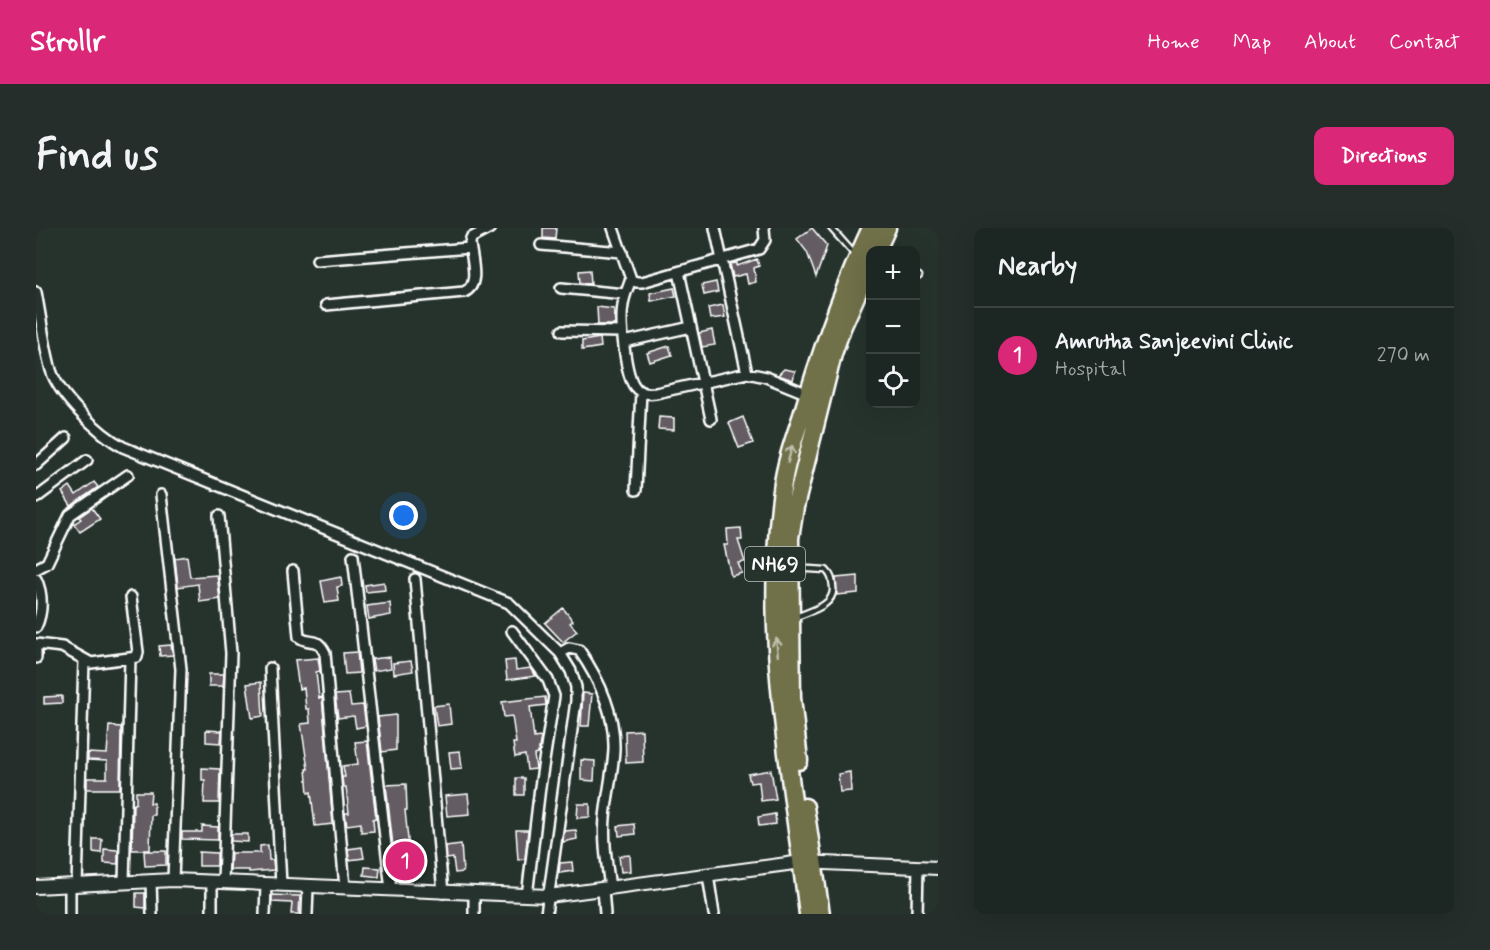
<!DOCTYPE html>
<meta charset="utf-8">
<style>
:root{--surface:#1c2622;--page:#252e2a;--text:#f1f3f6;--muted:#a0a5a5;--line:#3a4340;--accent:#db2777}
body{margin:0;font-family:Mynerve,sans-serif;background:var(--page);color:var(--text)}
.controls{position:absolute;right:18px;top:18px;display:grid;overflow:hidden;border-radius:12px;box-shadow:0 6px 24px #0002}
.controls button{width:54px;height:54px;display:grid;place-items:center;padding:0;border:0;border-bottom:2px solid var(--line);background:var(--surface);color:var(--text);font:30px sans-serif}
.you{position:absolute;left:368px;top:288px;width:21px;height:21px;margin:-15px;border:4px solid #fff;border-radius:50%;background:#1a73e8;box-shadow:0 0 0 9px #1a73e833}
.badge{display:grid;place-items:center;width:39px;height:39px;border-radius:50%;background:var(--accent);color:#fff;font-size:20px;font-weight:700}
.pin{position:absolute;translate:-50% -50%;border:3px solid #fff;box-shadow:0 2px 6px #0006}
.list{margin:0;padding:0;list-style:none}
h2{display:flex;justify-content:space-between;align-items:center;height:78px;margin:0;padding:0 24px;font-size:26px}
h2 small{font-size:20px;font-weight:400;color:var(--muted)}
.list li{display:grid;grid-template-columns:39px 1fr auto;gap:18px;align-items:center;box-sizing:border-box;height:96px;padding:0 24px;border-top:2px solid var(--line)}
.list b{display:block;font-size:22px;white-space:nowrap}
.list p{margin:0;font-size:20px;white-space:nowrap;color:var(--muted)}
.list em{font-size:20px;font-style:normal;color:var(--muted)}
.icon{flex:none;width:33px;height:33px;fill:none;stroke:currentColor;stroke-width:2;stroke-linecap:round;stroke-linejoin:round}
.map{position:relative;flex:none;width:902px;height:686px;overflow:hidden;border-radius:12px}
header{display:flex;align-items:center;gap:36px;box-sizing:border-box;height:84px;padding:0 30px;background:var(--accent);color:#fff}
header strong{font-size:28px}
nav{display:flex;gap:33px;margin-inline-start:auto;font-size:21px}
.intro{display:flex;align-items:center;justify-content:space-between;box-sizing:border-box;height:144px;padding:0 36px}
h1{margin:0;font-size:42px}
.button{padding:15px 27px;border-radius:12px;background:var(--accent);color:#fff;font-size:21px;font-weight:700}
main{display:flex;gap:36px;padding:0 36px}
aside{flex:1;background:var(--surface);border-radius:12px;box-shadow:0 6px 24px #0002}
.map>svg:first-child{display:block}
.building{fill:#635c64;stroke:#fff;stroke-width:1.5}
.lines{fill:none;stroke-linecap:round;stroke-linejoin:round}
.lane-casing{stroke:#fff;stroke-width:9}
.street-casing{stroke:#fff;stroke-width:14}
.secondary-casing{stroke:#fff;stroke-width:16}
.highway-casing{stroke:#fff;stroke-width:21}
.lane{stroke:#26332d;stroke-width:4.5}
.street{stroke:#26332d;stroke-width:9}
.secondary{stroke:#26332d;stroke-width:12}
.highway{stroke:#6f714a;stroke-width:16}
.oneway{stroke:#bebfae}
.labels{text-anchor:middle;stroke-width:6;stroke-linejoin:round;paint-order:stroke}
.shield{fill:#26332d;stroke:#bec2c0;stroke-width:1.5}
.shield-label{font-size:20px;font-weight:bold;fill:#fff}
</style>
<header>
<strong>Strollr</strong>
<nav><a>Home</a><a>Map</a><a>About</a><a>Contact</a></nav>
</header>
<div class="intro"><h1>Find us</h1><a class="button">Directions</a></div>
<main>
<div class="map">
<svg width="902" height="686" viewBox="0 0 902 686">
<rect width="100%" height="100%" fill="#26332d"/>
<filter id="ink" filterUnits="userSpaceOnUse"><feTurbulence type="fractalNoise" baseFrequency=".0167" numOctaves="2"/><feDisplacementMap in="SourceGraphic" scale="12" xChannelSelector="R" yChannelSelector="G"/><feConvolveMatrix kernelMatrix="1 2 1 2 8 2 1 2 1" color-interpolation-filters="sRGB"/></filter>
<g filter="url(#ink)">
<path class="building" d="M 507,0 L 520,0 L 519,11 L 507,10 Z
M 776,0 L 791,18 L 780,49 L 771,24 L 761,11 Z
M 721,31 L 723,38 L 718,40 L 720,54 L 712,56 L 710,46 L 697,49 L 694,36 L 701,35 L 701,38 Z
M 554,42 L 555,56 L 544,55 L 543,43 Z
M 680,54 L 682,64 L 668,67 L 666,57 Z
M 638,60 L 640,68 L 615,73 L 614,65 Z
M 687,77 L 689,89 L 674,91 L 672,80 Z
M 561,79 L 578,81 L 579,97 L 562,97 Z
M 676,102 L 679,117 L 666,119 L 663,105 Z
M 564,110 L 565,119 L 546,122 L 546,113 Z
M 633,118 L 636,127 L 614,134 L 611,125 Z
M 748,141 L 759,143 L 757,152 L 742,147 Z
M 623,189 L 638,190 L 638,202 L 622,201 Z
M 707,189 L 717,215 L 703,220 L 693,195 Z
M 58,254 L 62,259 L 35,278 L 26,264 L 34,258 L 40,267 Z
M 56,280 L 64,291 L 44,304 L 38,296 L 45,291 L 43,289 Z
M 705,300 L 706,312 L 702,312 L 709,334 L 702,335 L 706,345 L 695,348 L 688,317 L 692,317 L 691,301 Z
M 151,328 L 154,349 L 181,347 L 184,371 L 164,374 L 162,356 L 142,359 L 139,330 Z
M 822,348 L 822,365 L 801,367 L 800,350 Z
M 305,349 L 306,358 L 301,359 L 303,373 L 289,375 L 285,353 Z
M 348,354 L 349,362 L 330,364 L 329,357 Z
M 354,375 L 355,387 L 333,391 L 331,378 Z
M 527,380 L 537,393 L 534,395 L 541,403 L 527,414 L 509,395 Z
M 135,417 L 137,427 L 124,428 L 123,418 Z
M 321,424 L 323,445 L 309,446 L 307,425 Z
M 354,429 L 355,440 L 338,443 L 336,431 Z
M 282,430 L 284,443 L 280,444 L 283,470 L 286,469 L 297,596 L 279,598 L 275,564 L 272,565 L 270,541 L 272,541 L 265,496 L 274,495 L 273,481 L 270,481 L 268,460 L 263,461 L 259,432 Z
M 479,432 L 480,442 L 495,440 L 500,448 L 471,452 L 469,433 Z
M 375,433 L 377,443 L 358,446 L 357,435 Z
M 173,446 L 188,446 L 187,458 L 173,458 Z
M 225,454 L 227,488 L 216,490 L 211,456 Z
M 547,465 L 556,466 L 553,498 L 545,498 Z
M 313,466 L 315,478 L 327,477 L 330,498 L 320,500 L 318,488 L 302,490 L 299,467 Z
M 26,468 L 26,475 L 8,476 L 8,469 Z
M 509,469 L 510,477 L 494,479 L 498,510 L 505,509 L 502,526 L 498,527 L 500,541 L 491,542 L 489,527 L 479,529 L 477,515 L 480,515 L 476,488 L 468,489 L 466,474 Z
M 413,476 L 415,496 L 401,498 L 398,478 Z
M 360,487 L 360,522 L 346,524 L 342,489 Z
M 73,498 L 85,499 L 84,561 L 51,561 L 51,550 L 71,550 L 71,533 L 52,532 L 52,525 L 71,526 Z
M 170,502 L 186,503 L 185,515 L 170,514 Z
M 606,502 L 607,534 L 590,535 L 589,503 Z
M 331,513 L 340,590 L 337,591 L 338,603 L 325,604 L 325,595 L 311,597 L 309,585 L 313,585 L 310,559 L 307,559 L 306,549 L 309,549 L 307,538 L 322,536 L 319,514 Z
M 424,523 L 426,540 L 415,541 L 413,524 Z
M 545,532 L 559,533 L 558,553 L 545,552 Z
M 166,540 L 184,541 L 183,575 L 168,575 L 169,552 L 166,552 Z
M 735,542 L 740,571 L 725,573 L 723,554 L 714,555 L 712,546 Z
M 814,544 L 815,563 L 804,564 L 802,546 Z
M 480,550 L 488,550 L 488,567 L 480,567 Z
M 370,556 L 371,582 L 369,582 L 376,651 L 361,652 L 350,557 Z
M 100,564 L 115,564 L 114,575 L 118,575 L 118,587 L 115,587 L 114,622 L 96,622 L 97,577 L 100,575 Z
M 432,566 L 434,586 L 411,588 L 409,568 Z
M 542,576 L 554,576 L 554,589 L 541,590 Z
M 739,586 L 740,596 L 723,598 L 722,589 Z
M 598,596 L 599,606 L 583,608 L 582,598 Z
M 166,598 L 182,599 L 182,612 L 146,611 L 146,604 L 166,604 Z
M 480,602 L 492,602 L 489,631 L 482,632 Z
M 540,602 L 541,611 L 527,614 L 528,603 Z
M 195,606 L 212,606 L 212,614 L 195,613 Z
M 57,611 L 66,611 L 65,625 L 57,624 Z
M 425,616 L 427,644 L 419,645 L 417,630 L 411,631 L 410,618 Z
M 232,617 L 233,632 L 237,632 L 238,642 L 213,644 L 213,642 L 194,642 L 195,625 L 224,625 L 224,618 Z
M 326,619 L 328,630 L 313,632 L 312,621 Z
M 68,621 L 82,622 L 82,636 L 68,635 Z
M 108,623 L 130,623 L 130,637 L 109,638 Z
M 163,624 L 181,625 L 181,638 L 163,638 Z
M 594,627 L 595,643 L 585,644 L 583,628 Z
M 536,634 L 537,643 L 523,645 L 524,635 Z
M 329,639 L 344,640 L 343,649 L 328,647 Z
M 100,665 L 109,665 L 109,680 L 100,679 Z
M 236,667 L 264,668 L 263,686 L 255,686 L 256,675 L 236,674 Z"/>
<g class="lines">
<defs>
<path id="lane" d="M 795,0 L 819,27
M 880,50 L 883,48
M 757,340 L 790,342 C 796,348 796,352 797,359 C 799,378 774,383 760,389"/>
<path id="street" d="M 577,0 L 595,51 L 600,54 L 606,54 L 723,21 L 729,12 L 728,0
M 679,0 L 711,145
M 505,17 L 586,24
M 281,32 L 434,20
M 643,44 L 675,191
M 595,51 C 592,60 588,68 587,77 C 584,94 589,147 599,159 C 604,166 612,166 620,165 L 711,145 L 730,149 L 772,166
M 525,60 L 589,66
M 0,64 C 5,90 8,117 15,142 C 23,168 63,206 87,219 L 473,375 L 524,425 L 535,443 L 540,459 L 540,473 L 510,686
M 290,77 L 428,64 C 445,57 435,30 434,15 L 435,10 L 454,0
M 526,103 L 586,104
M 588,114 L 655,99
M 0,237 L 30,210
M 600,262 L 605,164
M 125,267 L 145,441 L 137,652
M 0,270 L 51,232
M 183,288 L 195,425 L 187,655
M 317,328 L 355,662
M 0,341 L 11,335 L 34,287 L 92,247
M 257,343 L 263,409 C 275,418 280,407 289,425 L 309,660
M 0,351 C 7,366 7,384 0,399
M 379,351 L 407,665
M 476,403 L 512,452 L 518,468 L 504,559 L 491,668
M 0,416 L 26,419 L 55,435 L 101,429 L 102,424 L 95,369
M 0,421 L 0,430
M 524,425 L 533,420 L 543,422 C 563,451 579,485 578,521 C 577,544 571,567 569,590 C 567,613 571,637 574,660
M 234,440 L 245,657
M 672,647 L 678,686
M 115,653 L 116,686
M 88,654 L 94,431
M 34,657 L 34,686
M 41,657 L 48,433
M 567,661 L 569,686
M 438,666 L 438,686
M 176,686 L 176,654
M 229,686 L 230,657
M 271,686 L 272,659
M 881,686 L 882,639"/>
<path id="secondary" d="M 0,659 L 137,652 L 513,668 L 766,634 L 902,640"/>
<path id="highway" d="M 841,22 L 851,0
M 763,533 L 756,470 L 754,310 L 759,279 L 797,126 L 806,100 L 834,37
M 769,579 L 785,686
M 772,686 C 755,545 726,404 746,262 C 749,236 758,211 766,187 C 785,123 807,60 835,0"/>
</defs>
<use href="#lane" class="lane-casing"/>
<use href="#street" class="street-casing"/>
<use href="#secondary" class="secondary-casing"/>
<use href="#highway" class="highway-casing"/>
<use href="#lane" class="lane"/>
<use href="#street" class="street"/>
<use href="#secondary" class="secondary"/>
<use href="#highway" class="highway"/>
</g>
<defs><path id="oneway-shaft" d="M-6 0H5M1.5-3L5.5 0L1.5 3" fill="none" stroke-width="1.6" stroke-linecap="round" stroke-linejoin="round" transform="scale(1.5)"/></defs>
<g class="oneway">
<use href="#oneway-shaft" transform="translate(754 226) rotate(-75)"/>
<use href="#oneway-shaft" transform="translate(741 419) rotate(-95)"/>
</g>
</g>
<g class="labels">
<rect class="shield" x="709" y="319" width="60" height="34" rx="4.5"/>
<g class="shield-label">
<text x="739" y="343">NH69</text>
</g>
</g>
</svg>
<div class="controls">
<button>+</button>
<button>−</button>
<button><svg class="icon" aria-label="locate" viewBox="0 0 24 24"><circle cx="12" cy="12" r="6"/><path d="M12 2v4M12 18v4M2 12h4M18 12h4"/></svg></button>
</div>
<div class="you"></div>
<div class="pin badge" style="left:369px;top:633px">1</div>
</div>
<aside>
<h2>Nearby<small></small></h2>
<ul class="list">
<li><span class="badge">1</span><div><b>Amrutha Sanjeevini Clinic</b><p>Hospital</p></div><em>270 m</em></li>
</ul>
</aside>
</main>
